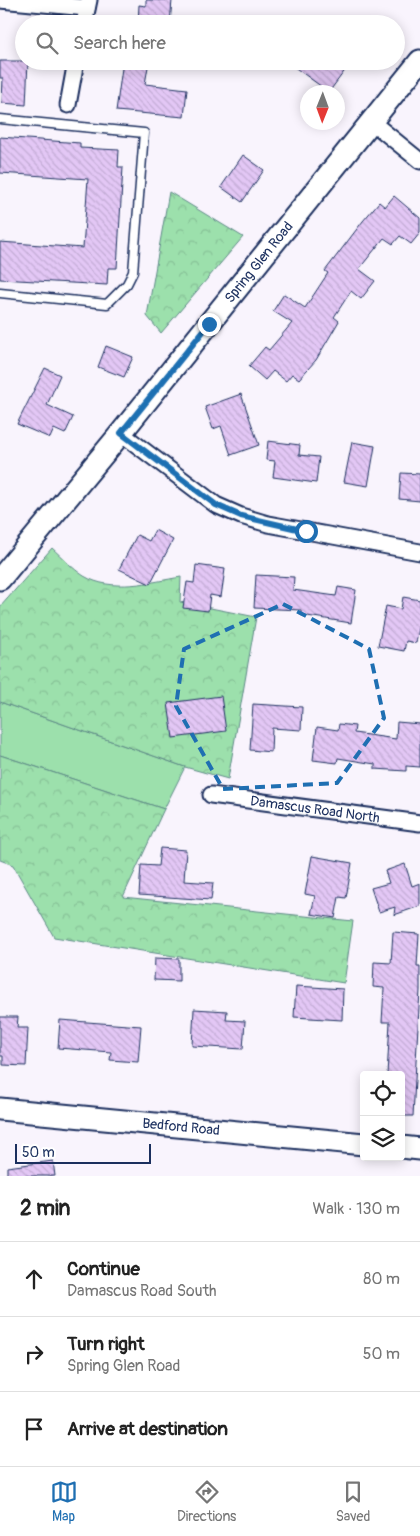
<!DOCTYPE html>
<meta charset="utf-8">
<style>
:root{--surface:#fff;--page:#f2f2f2;--text:#222;--muted:#767676;--line:#e0e0e0;--accent:#1f6fb2}
body{margin:0;font-family:Pangolin,sans-serif;background:var(--page);color:var(--text)}
.controls{position:absolute;right:15px;bottom:15px;display:grid;overflow:hidden;border-radius:5px;box-shadow:0 2px 12px #0003}
.controls button{width:45px;height:45px;display:grid;place-items:center;padding:0;border:0;border-bottom:1px solid var(--line);background:var(--surface);color:var(--text);font:25px sans-serif}
.compass{position:absolute;left:300px;top:85px;width:45px;height:45px;border-radius:50%;background:var(--surface);box-shadow:0 2px 12px #0003;rotate:181deg}
.scale{position:absolute;left:15px;bottom:12px;width:136px;box-sizing:border-box;padding-left:5px;border:2px solid #1b2f5e;border-top:0;font-size:14px;line-height:18px;white-space:nowrap;color:#1b2f5e;-webkit-text-stroke:4px #fff;paint-order:stroke}
.stop{position:absolute;width:15px;height:15px;margin:-11px;border:4px solid #1f6fb2;border-radius:50%;background:#fff}
.stop.end{background:#1f6fb2;border-color:#fff;box-shadow:0 1px 5px #0008}
.list{margin:0;padding:0;list-style:none}
h2{display:flex;justify-content:space-between;align-items:center;height:65px;margin:0;padding:0 20px;font-size:21px}
h2 small{font-size:16px;font-weight:400;color:var(--muted)}
.list li{display:grid;grid-template-columns:32px 1fr auto;gap:15px;align-items:center;box-sizing:border-box;height:75px;padding:0 20px;border-top:1px solid var(--line)}
.list b{display:block;font-size:19px;white-space:nowrap}
.list p{margin:0;font-size:16px;white-space:nowrap;color:var(--muted)}
.list em{font-size:16px;font-style:normal;color:var(--muted)}
.icon{flex:none;width:28px;height:28px;fill:none;stroke:currentColor;stroke-width:2;stroke-linecap:round;stroke-linejoin:round}
.map{position:relative;flex:none;width:420px;height:1176px;overflow:hidden}
.search{position:absolute;background:var(--surface);box-shadow:0 2px 12px #0003;left:15px;right:15px;top:15px;height:55px;display:flex;align-items:center;gap:12px;box-sizing:border-box;padding:0 18px;border-radius:28px;color:var(--muted);font-size:19px}
.sheet{height:290px;background:var(--surface)}
nav{display:flex;justify-content:space-around;align-items:center;box-sizing:border-box;height:70px;border-top:1px solid var(--line);background:var(--surface);font-size:14px;color:var(--muted)}
nav a{display:grid;justify-items:center;gap:2px}
nav .on{color:var(--accent)}
.map>svg:first-child{display:block}
.green{fill:#9ce0ac;stroke:#5c8885}
.forest{fill:url(#forest-crowns);stroke:#5c8885}
.building{fill:url(#building-back-hatch);stroke:#1b2f5e}
.lines{fill:none;stroke-linecap:round;stroke-linejoin:round}
.lane-casing{stroke:#1b2f5e;stroke-width:11}
.street-casing{stroke:#1b2f5e;stroke-width:19}
.secondary-casing{stroke:#1b2f5e;stroke-width:25}
.lane{stroke:#fff;stroke-width:8}
.street{stroke:#fff;stroke-width:15}
.secondary{stroke:#fff;stroke-width:21}
.route{stroke:#1f6fb2;stroke-width:6}
.marked{fill:none;stroke:#1f6fb2;stroke-width:4;stroke-dasharray:10 6;stroke-linejoin:round}
.labels{text-anchor:middle;stroke-width:4;stroke-linejoin:round;paint-order:stroke}
.street-label{font-size:14px;fill:#1b2f5e;stroke:#fff}
</style>
<div class="map">
<svg width="420" height="1176" viewBox="0 0 420 1176">
<defs>
<pattern id="forest-crowns" width="20" height="18" patternUnits="userSpaceOnUse" patternTransform="scale(1.25)"><rect width="20" height="18" fill="#9ce0ac"/><path d="M2 6a3 3 0 1 1 6 0M12 15a3 3 0 1 1 6 0" fill="none" stroke="#86c096"/></pattern>
<pattern id="building-back-hatch" width="6" height="6" patternUnits="userSpaceOnUse" patternTransform="scale(1.25)"><rect width="6" height="6" fill="#e3c7f5"/><path d="M-1 5l2 2M0 0l6 6M5-1l2 2" fill="none" stroke="#c2abd4"/></pattern>
</defs>
<rect width="100%" height="100%" fill="#f9f4fd"/>
<filter id="ink" filterUnits="userSpaceOnUse"><feTurbulence type="fractalNoise" baseFrequency=".02" numOctaves="2"/><feDisplacementMap in="SourceGraphic" scale="10" xChannelSelector="R" yChannelSelector="G"/><feConvolveMatrix kernelMatrix="1 2 1 2 8 2 1 2 1" color-interpolation-filters="sRGB"/></filter>
<g filter="url(#ink)">
<path class="green" d="M 0,702 L 185,767 L 164,809 L 0,755 Z"/>
<path class="forest" d="M 169,192 L 243,237 L 161,333 L 147,316 Z
M 52,548 C 62,557 73,569 84,576 C 112,593 151,582 181,577 L 180,602 L 256,617 L 228,779 L 185,767 L 0,702 L 0,607 Z
M 0,755 L 164,809 L 123,897 L 353,921 L 344,983 L 54,937 L 13,865 L 0,860 Z"/>
<path class="building" d="M 146,0 L 172,0 L 170,24 L 138,24 L 139,5 L 146,6 Z
M 0,61 L 28,61 L 26,105 L 2,103 L 3,78 L 0,78 Z
M 123,61 L 149,61 L 145,84 L 187,89 L 184,117 L 116,111 Z
M 286,61 L 352,61 L 329,92 Z
M 0,137 L 80,143 L 80,148 L 119,150 L 118,167 L 123,167 L 117,268 L 108,268 L 107,285 L 0,279 L 0,242 L 83,248 L 88,179 L 0,173 Z
M 243,155 L 264,170 L 242,202 L 221,187 Z
M 394,196 L 420,218 L 420,233 L 411,244 L 400,236 L 393,244 L 384,238 L 359,269 L 375,281 L 361,299 L 351,291 L 334,317 L 339,321 L 316,360 L 299,379 L 292,374 L 286,381 L 273,371 L 265,380 L 249,366 L 265,347 L 269,350 L 292,323 L 273,311 L 284,294 L 305,308 L 328,273 L 325,271 L 363,221 L 379,202 L 385,207 Z
M 106,346 L 133,357 L 124,377 L 98,367 Z
M 45,368 L 60,375 L 47,405 L 73,417 L 65,434 L 54,429 L 50,438 L 17,424 Z
M 241,394 L 259,445 L 231,455 L 221,426 L 213,429 L 205,407 Z
M 268,441 L 300,445 L 299,455 L 319,457 L 316,483 L 273,477 L 275,461 L 266,460 Z
M 352,442 L 375,446 L 368,486 L 344,482 Z
M 401,473 L 420,474 L 420,501 L 399,499 Z
M 155,530 L 173,540 L 150,584 L 119,569 L 137,535 L 149,541 Z
M 196,565 L 225,569 L 221,597 L 210,595 L 208,611 L 183,608 L 187,582 L 194,583 Z
M 256,575 L 294,577 L 293,590 L 336,596 L 338,587 L 356,590 L 351,623 L 301,615 L 301,610 L 254,608 Z
M 403,597 L 420,600 L 420,623 L 416,643 L 406,641 L 404,651 L 378,646 L 386,606 L 401,609 Z
M 221,696 L 226,731 L 173,738 L 168,703 Z
M 253,704 L 302,707 L 301,730 L 272,728 L 271,752 L 250,750 Z
M 397,722 L 420,724 L 420,767 L 406,766 L 406,771 L 375,769 L 375,764 L 338,758 L 337,763 L 313,760 L 317,727 L 338,730 L 339,724 L 355,726 L 354,733 L 396,739 Z
M 160,848 L 186,850 L 184,881 L 213,883 L 211,900 L 139,895 L 141,865 L 158,866 Z
M 312,856 L 352,863 L 346,898 L 339,897 L 335,918 L 311,914 L 315,896 L 305,894 Z
M 405,864 L 412,886 L 420,883 L 420,906 L 394,915 L 395,907 L 379,912 L 371,888 L 389,883 L 385,871 Z
M 393,932 L 419,934 L 417,966 L 420,966 L 420,990 L 413,1116 L 401,1116 L 401,1075 L 387,1075 L 390,1022 L 382,1022 L 384,988 L 373,987 L 374,962 L 391,963 Z
M 155,958 L 179,959 L 179,981 L 154,980 Z
M 296,986 L 343,989 L 342,1020 L 294,1017 Z
M 194,1009 L 227,1011 L 226,1020 L 245,1021 L 243,1049 L 192,1046 Z
M 0,1017 L 18,1017 L 17,1028 L 28,1028 L 26,1066 L 3,1065 L 3,1056 L 0,1056 Z
M 60,1020 L 141,1026 L 138,1062 L 110,1060 L 111,1052 L 58,1048 Z
M 53,1161 L 55,1176 L 7,1176 L 7,1167 Z"/>
<g class="lines">
<defs>
<path id="lane" d="M 0,119 L 144,133 L 133,272 L 127,284 L 107,304 L 0,293"/>
<g id="street">
<path d="M 0,0 L 87,8"/>
<path d="M 84,24 L 89,0"/>
<path d="M 68,105 L 76,61"/>
<path d="M 372,122 L 420,161"/>
<path d="M 121,433 L 216,505 L 241,516 L 268,524 L 420,552"/>
<path id="s1" d="M 211,795 L 420,823"/>
</g>
<g id="secondary">
<path id="s2" d="M 0,579 L 121,433 L 420,61"/>
<path id="s3" d="M 0,1109 L 364,1144"/>
<path d="M 401,1147 L 420,1149"/>
</g>
</defs>
<use href="#lane" class="lane-casing"/>
<use href="#street" class="street-casing"/>
<use href="#secondary" class="secondary-casing"/>
<use href="#lane" class="lane"/>
<use href="#street" class="street"/>
<use href="#secondary" class="secondary"/>
</g>
</g>
<g class="lines" filter="url(#ink)">
<path class="route" d="M 209,324 L 121,433 L 216,505 L 241,516 L 306,531"/>
</g>
<path class="marked" d="M 283,604 L 369,649 L 384,718 L 337,783 L 223,789 L 176,706 L 184,649 Z"/>
<g class="labels">
<g class="street-label">
<text dy="5" stroke="none"><textPath href="#s2" startOffset="409">Spring Glen Road</textPath></text>
<text dy="5" stroke="none"><textPath href="#s1" startOffset="105">Damascus Road North</textPath></text>
<text dy="5" stroke="none"><textPath href="#s3" startOffset="182">Bedford Road</textPath></text>
</g>
</g>
</svg>
<div class="controls">
<button><svg class="icon" aria-label="locate" viewBox="0 0 24 24"><circle cx="12" cy="12" r="6"/><path d="M12 2v4M12 18v4M2 12h4M18 12h4"/></svg></button>
<button><svg class="icon" aria-label="layers" viewBox="0 0 24 24"><path d="M12 4l9 5-9 5-9-5zM3 14l9 5 9-5"/></svg></button>
</div>
<svg class="compass" viewBox="-18 -18 36 36"><path d="M0-13l5 13h-10z" fill="#e53935"/><path d="M0 13l5-13h-10z" fill="#767676"/></svg>
<div class="scale">50 m</div>
<div class="stop" style="left:306px;top:531px"></div>
<div class="stop end" style="left:209px;top:324px"></div>
<div class="search"><svg class="icon" aria-label="search" viewBox="0 0 24 24"><circle cx="10" cy="10" r="6"/><path d="M15 15l6 6"/></svg>Search here</div>
</div>
<section class="sheet">
<h2>2 min<small>Walk · 130 m</small></h2>
<ul class="list">
<li><svg class="icon" aria-label="ahead" viewBox="0 0 24 24"><path d="M12 20V5M6 11l6-6 6 6"/></svg><div><b>Continue</b><p>Damascus Road South</p></div><em>80 m</em></li>
<li><svg class="icon" aria-label="right" viewBox="0 0 24 24"><path d="M7 20v-9h11M14 6l5 5-5 5"/></svg><div><b>Turn right</b><p>Spring Glen Road</p></div><em>50 m</em></li>
<li><svg class="icon" aria-label="arrive" viewBox="0 0 24 24"><path d="M6 21V4h12l-3 4 3 4H6"/></svg><div><b>Arrive at destination</b></div></li>
</ul>
</section>
<nav>
<a class="on"><svg class="icon" aria-label="map" viewBox="0 0 24 24"><path d="M3 6l6-2 6 2 6-2v14l-6 2-6-2-6 2zM9 4v14M15 6v14"/></svg>Map</a>
<a><svg class="icon" aria-label="directions" viewBox="0 0 24 24"><path d="M12 3l9 9-9 9-9-9zM9 14v-3h6M13 9l2 2-2 2"/></svg>Directions</a>
<a><svg class="icon" aria-label="saved" viewBox="0 0 24 24"><path d="M7 4h10v16l-5-4-5 4z"/></svg>Saved</a>
</nav>
